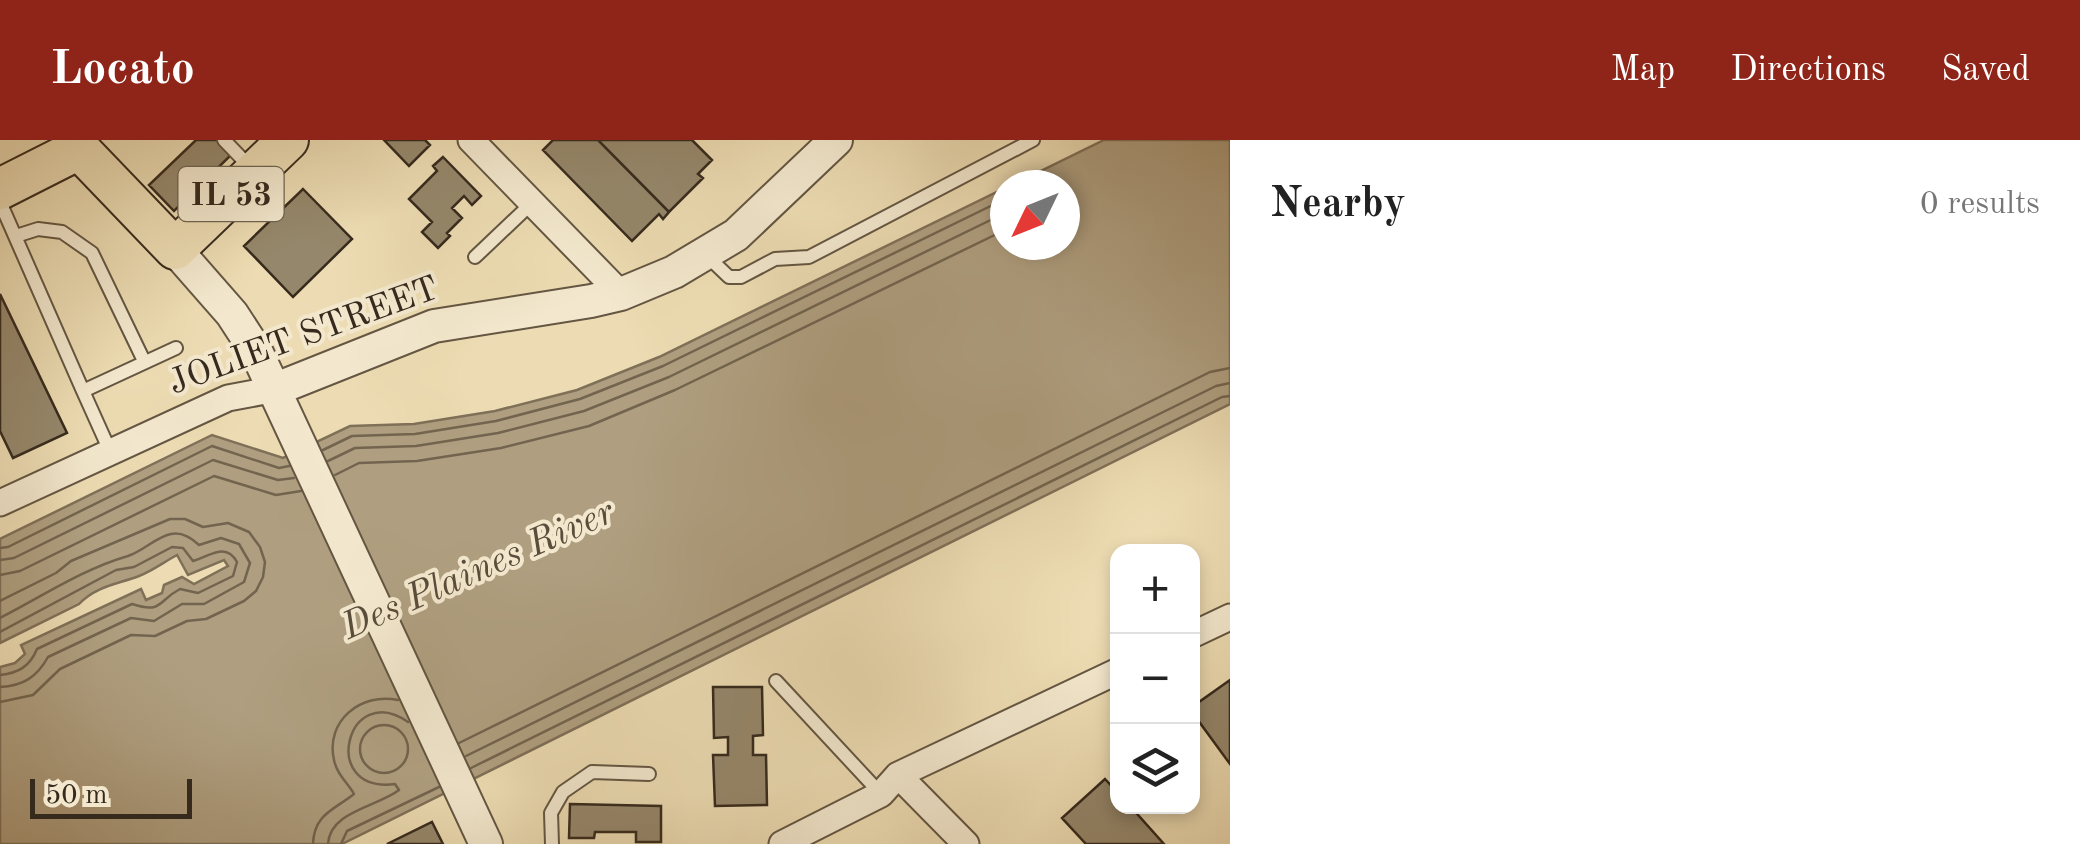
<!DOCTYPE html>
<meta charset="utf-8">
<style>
:root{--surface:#fff;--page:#f6f6f6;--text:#222;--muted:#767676;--line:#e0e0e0;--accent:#8f2418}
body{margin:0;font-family:"Old Standard TT",serif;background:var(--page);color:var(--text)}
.controls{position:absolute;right:30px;bottom:30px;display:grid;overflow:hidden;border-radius:20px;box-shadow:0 5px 15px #0003}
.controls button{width:90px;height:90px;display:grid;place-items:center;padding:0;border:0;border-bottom:2px solid var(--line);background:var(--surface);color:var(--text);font:50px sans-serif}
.compass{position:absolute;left:990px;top:30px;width:90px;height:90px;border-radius:50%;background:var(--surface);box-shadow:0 5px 15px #0003;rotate:227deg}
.scale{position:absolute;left:30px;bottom:25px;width:162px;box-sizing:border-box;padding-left:10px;border:5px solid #362a1d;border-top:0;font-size:28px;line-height:35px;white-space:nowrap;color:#362a1d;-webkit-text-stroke:8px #f3e8ce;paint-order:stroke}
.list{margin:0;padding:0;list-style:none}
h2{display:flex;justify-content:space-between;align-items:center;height:130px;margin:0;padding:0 40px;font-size:42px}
h2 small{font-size:32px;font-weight:400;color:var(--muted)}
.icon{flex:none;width:55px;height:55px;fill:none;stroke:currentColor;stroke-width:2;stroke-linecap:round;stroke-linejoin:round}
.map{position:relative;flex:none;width:1230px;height:704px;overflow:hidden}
header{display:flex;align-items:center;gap:60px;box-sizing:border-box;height:140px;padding:0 50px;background:var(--accent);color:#fff}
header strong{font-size:48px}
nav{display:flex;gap:55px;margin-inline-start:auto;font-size:35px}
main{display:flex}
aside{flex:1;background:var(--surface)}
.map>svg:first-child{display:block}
.water{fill:#af9f80;stroke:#7f7058;stroke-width:2.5}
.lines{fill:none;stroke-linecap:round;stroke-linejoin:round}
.shore{stroke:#72644e;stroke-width:2.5}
.building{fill:#95876b;stroke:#362a1d;stroke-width:2.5}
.service-casing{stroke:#645642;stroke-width:16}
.minor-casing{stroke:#645642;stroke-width:29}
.tertiary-casing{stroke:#645642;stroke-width:36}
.primary-casing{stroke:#362a1d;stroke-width:44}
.service{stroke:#f3e8ce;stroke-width:12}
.minor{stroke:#f3e8ce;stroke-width:25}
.tertiary{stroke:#f3e8ce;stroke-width:32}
.primary{stroke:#eddcb3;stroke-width:40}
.labels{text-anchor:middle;stroke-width:8;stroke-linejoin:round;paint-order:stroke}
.shield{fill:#f3e8ce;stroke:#6f6352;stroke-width:2.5}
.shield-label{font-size:32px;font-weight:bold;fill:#362a1d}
.street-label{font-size:35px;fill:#362a1d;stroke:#f3e8ce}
.water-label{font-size:38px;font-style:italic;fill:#5a4d3b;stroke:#f3e8ce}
</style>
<header>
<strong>Locato</strong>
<nav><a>Map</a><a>Directions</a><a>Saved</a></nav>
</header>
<main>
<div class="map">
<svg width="1230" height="704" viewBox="0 0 1230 704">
<rect width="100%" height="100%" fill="#eddcb3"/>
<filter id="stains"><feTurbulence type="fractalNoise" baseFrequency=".002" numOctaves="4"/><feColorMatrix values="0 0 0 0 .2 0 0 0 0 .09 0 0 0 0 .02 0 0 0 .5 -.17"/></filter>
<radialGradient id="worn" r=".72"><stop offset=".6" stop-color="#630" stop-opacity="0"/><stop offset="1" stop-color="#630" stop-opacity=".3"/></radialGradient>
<path class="water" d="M 1104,0 L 1230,0 L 1230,264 L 342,704 L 0,704 L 0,527 L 15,523 L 25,514 L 21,505 L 141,449 L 146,460 L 162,453 L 164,445 L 182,437 L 194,444 L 228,426 L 224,420 L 188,435 L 177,415 C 164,422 152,431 139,436 C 118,444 96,446 79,464 L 0,503 L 0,399 L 212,295 L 283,318 L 350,286 L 414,284 L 495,271 L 577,250 L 659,217 L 1005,48 L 1005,105 L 1065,105 L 1065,45 L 1012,45 Z"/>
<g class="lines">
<path class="shore" d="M 323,310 L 352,296 L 415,294 L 496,281 L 580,259 L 663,226 L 1005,59
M 328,321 L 355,308 L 416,306 L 498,293 L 584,271 L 669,237 L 1005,73
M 335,335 L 359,323 L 417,321 L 501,308 L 589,286 L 675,250 L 1005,90
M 0,408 L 8,407 L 212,306 L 279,328 L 289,326
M 0,420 L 14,418 L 213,320 L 278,340 L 294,338
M 0,435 L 20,431 L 214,336 L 276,355 L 301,351
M 0,461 L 56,433 L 71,421 L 170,379 L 185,379 L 203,387 L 228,383 L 249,392 L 260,407 L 265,422 L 263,437 L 256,451 L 244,461 L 206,479 L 187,481 L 155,496 L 131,495 L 60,529 L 33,555 L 0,562
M 0,478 C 43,456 83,429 128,416 C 143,411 156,397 171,394 C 183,392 191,398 199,405 L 221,398 L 239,404 L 250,423 L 244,442 L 204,464 L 182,464 L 154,481 L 131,478 L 48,517 C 37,537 23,546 0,547
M 0,492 L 116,430 L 134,427 L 172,407 L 183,408 L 193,421 C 210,416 226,402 237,422 L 233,436 L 198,453 L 180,449 C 157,461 163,474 132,464 L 37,509 C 30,526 19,533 0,535
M360 609a24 24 0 1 1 48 0a24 24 0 1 1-48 0Z
M 459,603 L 1210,232 L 1230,228
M 466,616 L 1216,246 L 1230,243
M 471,628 L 1222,257 L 1230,256
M 313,704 C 314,674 334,670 354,654 C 348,643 337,635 334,620 C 325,581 361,552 398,560
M 328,704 C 330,671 377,667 399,650 L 395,644 C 318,654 347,539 408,582
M 341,704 L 347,691 L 439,647"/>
</g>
<path class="building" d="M 196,0 L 217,0 L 231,15 L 174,71 L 149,45 Z
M 384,0 L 425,0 L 430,5 L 409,26 Z
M 553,0 L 598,0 L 669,72 L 663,79 L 659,74 L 632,101 L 543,10 Z
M 598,0 L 692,0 L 712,20 L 698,34 L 703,38 L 669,72 Z
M 443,17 L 481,56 L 472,65 L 464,56 L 452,68 L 462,78 L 447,93 L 450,96 L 438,108 L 422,92 L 432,82 L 409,59 L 437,31 L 433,26 Z
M 303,49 L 352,99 L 293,157 L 244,106 Z
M 0,154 L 67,293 L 13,318 L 0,291 Z
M 1230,540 L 1230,624 L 1192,572 L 1192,567 Z
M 713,547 L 762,547 L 763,595 L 753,596 L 753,615 L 766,615 L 767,665 L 715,666 L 713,615 L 728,615 L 728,597 L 714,598 Z
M 1105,639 L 1118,653 L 1118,666 L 1130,666 L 1164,704 L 1086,704 L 1062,678 Z
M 570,664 L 661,666 L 661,702 L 636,702 L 636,692 L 595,692 L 594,698 L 569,698 Z
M 432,682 L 443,704 L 387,704 Z"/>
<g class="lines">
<defs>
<path id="service" d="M 224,0 L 250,27
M 0,62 L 83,251 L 176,208
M 16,96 L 38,89 L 62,92 L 92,113 L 144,221
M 707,116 L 729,137 L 741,137 L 775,119 L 809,117 L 1033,0
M 475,117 L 532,63
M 83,251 L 110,311
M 776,541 L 881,654
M 552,704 L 551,673 L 563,652 L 592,632 L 649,634"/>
<path id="minor" d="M 471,0 L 621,154
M 0,363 L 228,258 L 276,249
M 1192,495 L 1230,477
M 898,635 L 966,704
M 782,704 L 881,654 L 898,635 L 1118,531"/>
<path id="tertiary" d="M 175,109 L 232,174 L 256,211 L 486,704
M 276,249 L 434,186 L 591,161 L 621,154 L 674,132 L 736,95 L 836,0"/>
<path id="primary" d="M 0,49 L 79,9 L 175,109 L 288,0"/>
</defs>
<use href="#service" class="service-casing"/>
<use href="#minor" class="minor-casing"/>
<use href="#tertiary" class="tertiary-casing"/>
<use href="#primary" class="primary-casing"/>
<use href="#service" class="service"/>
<use href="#minor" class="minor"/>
<use href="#tertiary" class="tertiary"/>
<use href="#primary" class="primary"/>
</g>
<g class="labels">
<rect class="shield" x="178.5" y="27" width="105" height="54" rx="8"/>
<g class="shield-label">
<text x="231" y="65">IL 53</text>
</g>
<g class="street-label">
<text transform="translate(303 194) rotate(-20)" y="12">JOLIET STREET</text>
</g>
<g class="water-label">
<text transform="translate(477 428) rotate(-24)" y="13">Des Plaines River</text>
</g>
</g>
<rect width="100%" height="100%" filter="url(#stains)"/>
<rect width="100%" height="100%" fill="url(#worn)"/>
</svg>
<div class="controls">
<button>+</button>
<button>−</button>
<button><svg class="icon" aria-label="layers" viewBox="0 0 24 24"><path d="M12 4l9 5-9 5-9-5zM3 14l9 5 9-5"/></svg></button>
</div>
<svg class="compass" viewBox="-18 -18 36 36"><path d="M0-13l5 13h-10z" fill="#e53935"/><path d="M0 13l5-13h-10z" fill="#767676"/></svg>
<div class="scale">50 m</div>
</div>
<aside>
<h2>Nearby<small>0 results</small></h2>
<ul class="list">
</ul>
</aside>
</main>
